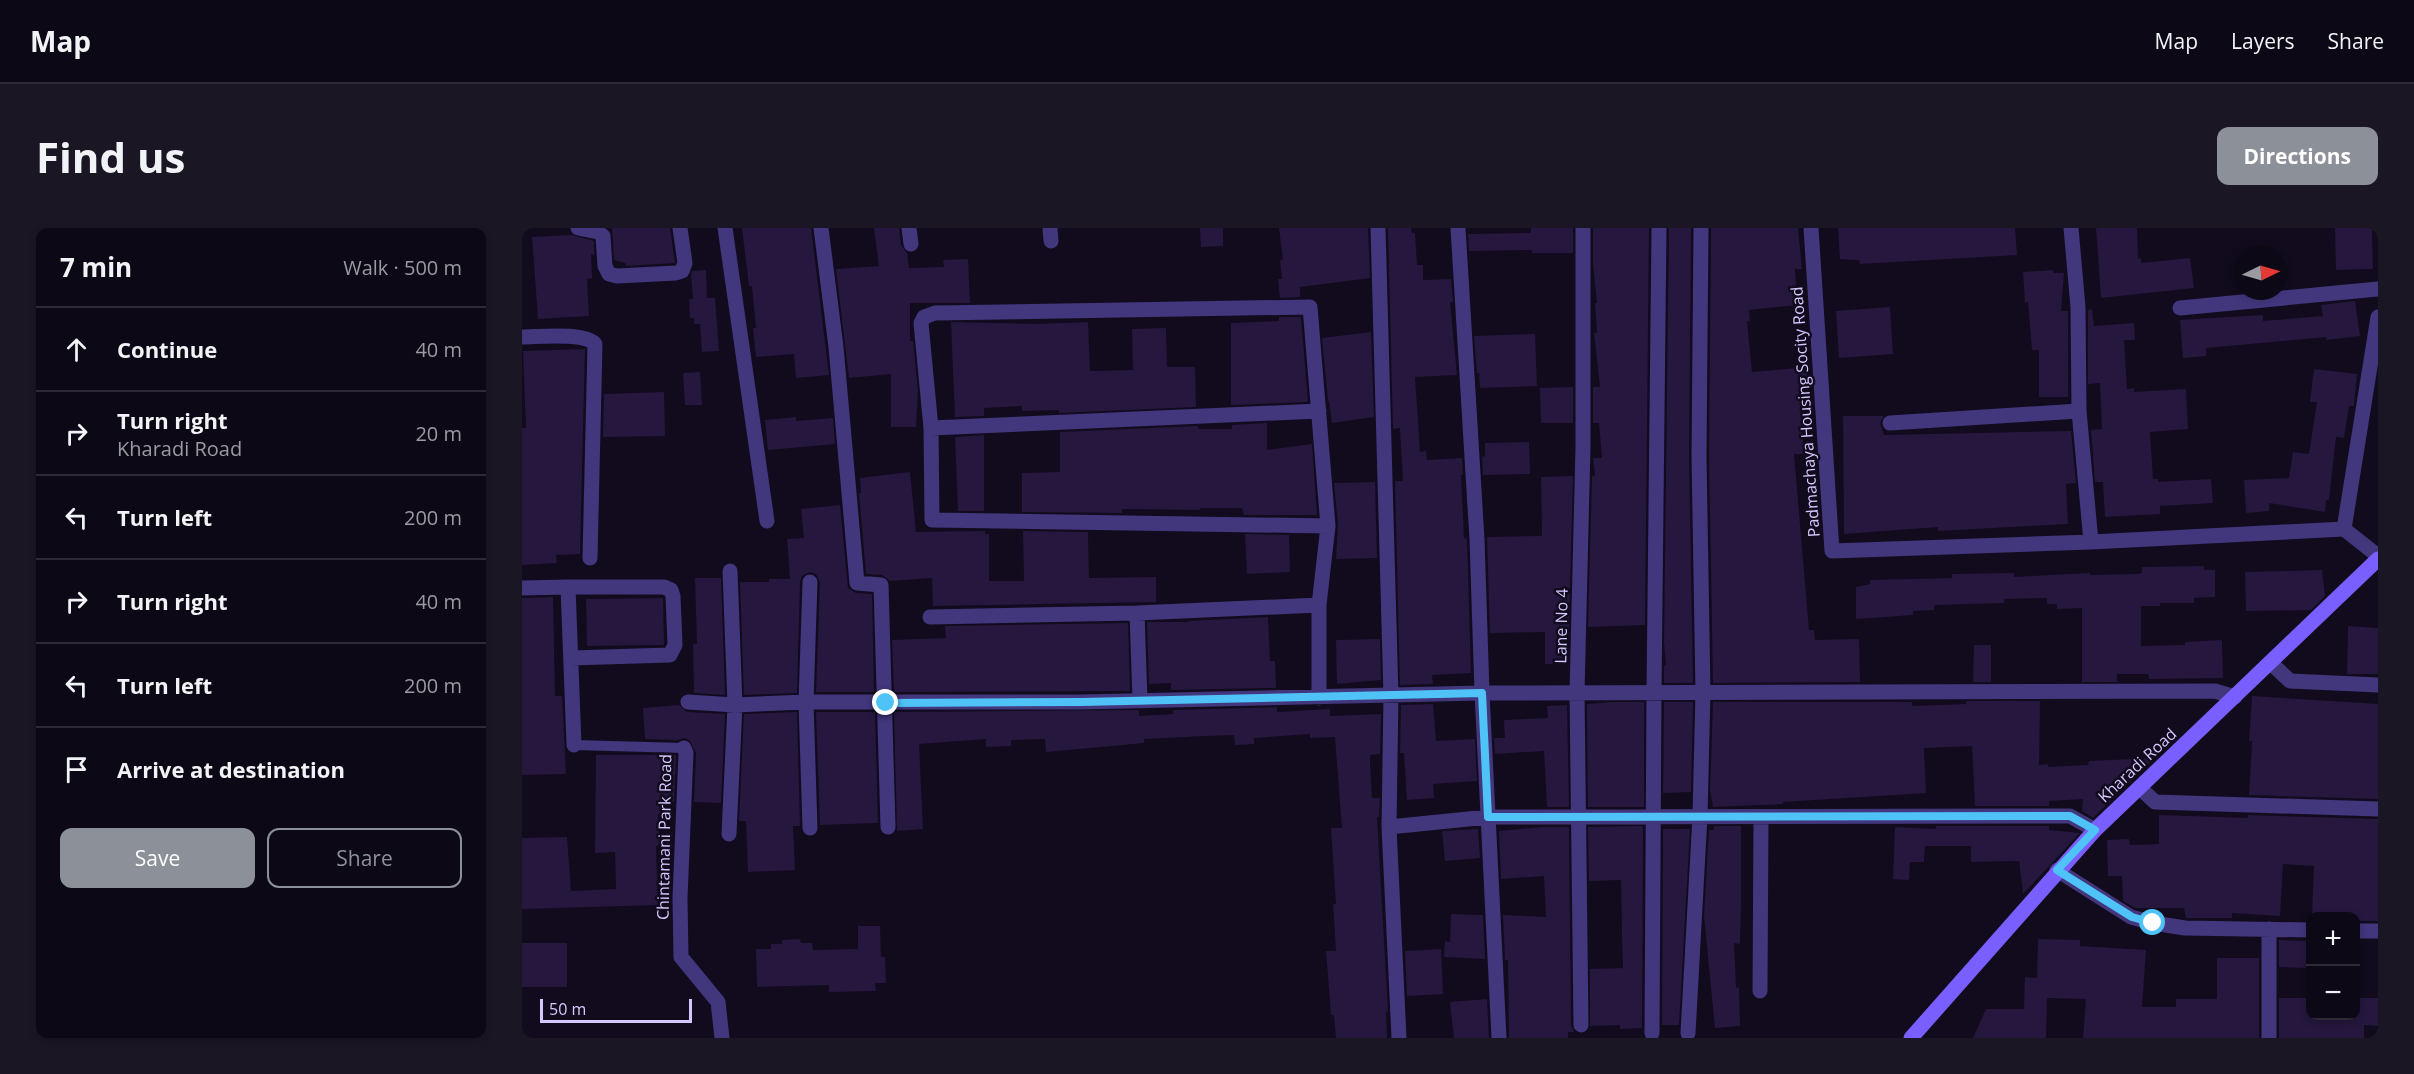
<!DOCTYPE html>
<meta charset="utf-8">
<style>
:root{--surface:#0d0816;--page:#1b1623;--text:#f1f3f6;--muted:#9a9aa1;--line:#2d2935;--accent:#8c9099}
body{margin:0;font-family:"Open Sans",sans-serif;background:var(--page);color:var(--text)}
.controls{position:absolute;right:18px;bottom:18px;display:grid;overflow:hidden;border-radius:12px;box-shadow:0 3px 9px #0003}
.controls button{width:54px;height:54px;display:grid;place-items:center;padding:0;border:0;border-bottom:2px solid var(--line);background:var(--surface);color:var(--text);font:30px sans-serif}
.compass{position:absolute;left:1712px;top:18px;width:54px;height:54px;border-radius:50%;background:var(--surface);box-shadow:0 3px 9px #0003;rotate:85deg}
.scale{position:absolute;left:18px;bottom:15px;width:152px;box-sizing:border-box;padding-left:6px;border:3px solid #d6c8ff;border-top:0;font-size:16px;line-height:21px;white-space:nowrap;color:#d6c8ff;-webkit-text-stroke:4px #110b1d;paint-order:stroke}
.stop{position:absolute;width:18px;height:18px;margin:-14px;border:4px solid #4fc3f7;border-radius:50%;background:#fff}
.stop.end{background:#4fc3f7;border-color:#fff;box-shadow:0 2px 6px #0008}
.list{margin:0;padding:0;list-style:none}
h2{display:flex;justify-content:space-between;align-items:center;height:78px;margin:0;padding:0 24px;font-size:26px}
h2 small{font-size:20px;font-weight:400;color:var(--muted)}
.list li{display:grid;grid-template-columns:39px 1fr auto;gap:18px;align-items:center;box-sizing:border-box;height:84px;padding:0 24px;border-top:2px solid var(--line)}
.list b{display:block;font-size:22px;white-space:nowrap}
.list p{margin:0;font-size:20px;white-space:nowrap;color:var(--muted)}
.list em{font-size:20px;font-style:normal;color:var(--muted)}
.actions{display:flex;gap:12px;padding:18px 24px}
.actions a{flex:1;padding:14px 0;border:2px solid var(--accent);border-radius:12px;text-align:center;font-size:21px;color:var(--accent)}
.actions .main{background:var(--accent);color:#fff}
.icon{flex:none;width:33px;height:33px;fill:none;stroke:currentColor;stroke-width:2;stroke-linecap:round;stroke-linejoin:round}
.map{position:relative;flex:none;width:1856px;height:810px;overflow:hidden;border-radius:12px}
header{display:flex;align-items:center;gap:36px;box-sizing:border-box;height:84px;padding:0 30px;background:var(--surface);border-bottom:2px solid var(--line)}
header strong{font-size:28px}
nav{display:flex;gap:33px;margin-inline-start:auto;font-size:21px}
.intro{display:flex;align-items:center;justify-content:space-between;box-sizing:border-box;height:144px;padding:0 36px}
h1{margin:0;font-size:42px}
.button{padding:15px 27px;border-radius:12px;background:var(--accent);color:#fff;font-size:21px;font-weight:700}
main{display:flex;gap:36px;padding:0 36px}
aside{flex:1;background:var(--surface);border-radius:12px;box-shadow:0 3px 9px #0003}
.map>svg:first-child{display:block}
.building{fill:#25173e}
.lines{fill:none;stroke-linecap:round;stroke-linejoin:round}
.lane{stroke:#42367d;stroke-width:10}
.street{stroke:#42367d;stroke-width:15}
.secondary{stroke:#795fff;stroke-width:15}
.route{stroke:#4fc3f7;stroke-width:8}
.labels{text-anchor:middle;stroke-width:5;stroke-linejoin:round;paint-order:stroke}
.street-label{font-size:16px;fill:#d6c8ff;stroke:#110b1d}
</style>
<header>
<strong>Map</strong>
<nav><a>Map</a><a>Layers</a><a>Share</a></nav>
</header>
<div class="intro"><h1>Find us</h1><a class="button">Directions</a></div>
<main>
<aside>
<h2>7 min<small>Walk · 500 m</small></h2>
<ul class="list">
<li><svg class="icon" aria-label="ahead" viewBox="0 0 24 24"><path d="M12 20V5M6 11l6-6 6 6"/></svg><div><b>Continue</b></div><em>40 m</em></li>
<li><svg class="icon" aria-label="right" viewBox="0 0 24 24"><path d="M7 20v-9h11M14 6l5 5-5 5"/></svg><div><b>Turn right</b><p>Kharadi Road</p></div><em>20 m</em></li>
<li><svg class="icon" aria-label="left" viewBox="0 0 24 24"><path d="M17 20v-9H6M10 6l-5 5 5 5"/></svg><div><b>Turn left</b></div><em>200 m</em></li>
<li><svg class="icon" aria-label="right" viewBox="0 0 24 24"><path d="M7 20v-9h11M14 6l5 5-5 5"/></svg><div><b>Turn right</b></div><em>40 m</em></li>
<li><svg class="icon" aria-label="left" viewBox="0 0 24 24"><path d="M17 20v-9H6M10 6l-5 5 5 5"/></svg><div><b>Turn left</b></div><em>200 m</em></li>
<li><svg class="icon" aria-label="arrive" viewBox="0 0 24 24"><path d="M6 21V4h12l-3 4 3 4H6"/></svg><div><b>Arrive at destination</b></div></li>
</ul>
<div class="actions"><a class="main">Save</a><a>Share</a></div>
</aside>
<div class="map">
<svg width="1856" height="810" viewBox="0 0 1856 810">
<rect width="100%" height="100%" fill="#110b1d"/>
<path class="building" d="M 90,0 L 148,0 L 153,35 L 104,38 L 103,35 L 92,32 Z
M 220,0 L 289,0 L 307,147 L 274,150 L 272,126 L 234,129 L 231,100 L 234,100 L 230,58 L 227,58 Z
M 352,0 L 377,0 L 379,17 L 385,25 L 387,40 L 422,39 L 421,32 L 446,31 L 448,75 L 388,75 L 388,113 L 391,113 L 396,163 L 394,199 L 369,199 L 369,146 L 327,150 L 314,41 L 357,38 Z
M 678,0 L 701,0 L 701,18 L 679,19 Z
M 757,0 L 846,0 L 848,50 L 778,59 L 778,69 L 758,70 L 756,51 L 760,51 L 758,32 L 761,32 Z
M 866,0 L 889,0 L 890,5 L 893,5 L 895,37 L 901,37 L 901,52 L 929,51 L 931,74 L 928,74 L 935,147 L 893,149 L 898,224 L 904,223 L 905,232 L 940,230 L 941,247 L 939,247 L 942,310 L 945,311 L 949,445 L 910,447 L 911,456 L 878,457 L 873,253 L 881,253 L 878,200 L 871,201 Z
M 1009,0 L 1051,0 L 1051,25 L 1010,25 L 1010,22 L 947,23 L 946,6 L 1009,5 Z
M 1071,0 L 1127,0 L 1123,397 L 1066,399 L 1070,248 L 1073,248 L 1071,230 L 1080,230 L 1077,195 L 1071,195 L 1071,159 L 1078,159 L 1072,105 L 1075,105 L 1073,75 L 1075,75 L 1071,36 Z
M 1147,0 L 1169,0 L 1167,228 L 1171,455 L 1142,455 L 1142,438 L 1144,437 L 1142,415 Z
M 1189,0 L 1276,0 L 1280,41 L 1273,41 L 1275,77 L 1227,82 L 1228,93 L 1225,93 L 1230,144 L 1285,139 L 1289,189 L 1279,190 L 1282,226 L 1272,226 L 1287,402 L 1292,402 L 1293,412 L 1337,411 L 1338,454 L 1191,455 L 1187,228 Z
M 1316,0 L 1493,0 L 1495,27 L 1338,36 L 1337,32 L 1318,31 Z
M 1574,0 L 1615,0 L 1616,31 L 1619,30 L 1619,35 L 1668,30 L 1672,60 L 1579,70 Z
M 1813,0 L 1850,0 L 1851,41 L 1814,42 Z
M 50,7 L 72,13 L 72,27 L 69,26 L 70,50 L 65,51 L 67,88 L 16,91 L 10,9 Z
M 184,42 L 185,70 L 193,70 L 197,123 L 180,124 L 178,96 L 172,96 L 172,90 L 168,90 L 167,71 L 171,71 L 169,47 L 170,43 Z
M 1531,42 L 1531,45 L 1542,45 L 1539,83 L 1546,83 L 1546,169 L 1517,169 L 1517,122 L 1510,122 L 1506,74 L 1503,75 L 1501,44 Z
M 1833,73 L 1838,108 L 1804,112 L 1804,109 L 1684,120 L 1684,128 L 1661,130 L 1658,92 L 1741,87 L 1741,93 L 1801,88 L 1799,77 Z
M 1368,79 L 1371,126 L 1317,130 L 1314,83 Z
M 1570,81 L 1572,98 L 1612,95 L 1613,112 L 1602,112 L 1605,161 L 1612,160 L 1612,164 L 1664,161 L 1666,201 L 1628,204 L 1631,251 L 1636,251 L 1636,254 L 1689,251 L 1691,275 L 1638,278 L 1638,286 L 1583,289 L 1581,254 L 1573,254 L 1569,202 L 1580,201 L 1578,155 L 1566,156 L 1566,82 Z
M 757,89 L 779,89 L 786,174 L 709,177 L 709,95 L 757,93 Z
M 429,94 L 515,96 L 566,94 L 568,143 L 611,142 L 610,101 L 644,100 L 645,139 L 673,139 L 674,179 L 537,185 L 537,182 L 500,183 L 500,178 L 462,180 L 462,188 L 433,189 Z
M 849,104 L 852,189 L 810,195 L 807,173 L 806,173 L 800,110 Z
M 1013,106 L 1015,158 L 958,160 L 957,145 L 955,145 L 952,108 Z
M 63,121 L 58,326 L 34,327 L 35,335 L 0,337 L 0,200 L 4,200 L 1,123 Z
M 1792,141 L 1835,146 L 1832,178 L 1827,178 L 1822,210 L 1814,209 L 1807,272 L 1804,272 L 1803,284 L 1747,275 L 1747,283 L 1724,285 L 1722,252 L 1767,250 L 1771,224 L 1787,226 L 1795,174 L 1788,174 Z
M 178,144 L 180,177 L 163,177 L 161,145 Z
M 1051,159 L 1051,195 L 1019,195 L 1018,160 Z
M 142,164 L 143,208 L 81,209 L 82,166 Z
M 1321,188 L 1362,188 L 1358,195 L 1362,207 L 1549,203 L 1554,255 L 1544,256 L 1546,296 L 1416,303 L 1416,299 L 1322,306 Z
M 274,189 L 274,193 L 311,190 L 313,216 L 246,222 L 243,192 Z
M 745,195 L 745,222 L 790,216 L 795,287 L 722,287 L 720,280 L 678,280 L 678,282 L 600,281 L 600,285 L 500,284 L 500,245 L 538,244 L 538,204 L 675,198 L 677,201 L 710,201 L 710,197 Z
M 462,207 L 462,283 L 436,283 L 433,209 Z
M 1007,214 L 1008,246 L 961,247 L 960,229 L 963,228 L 963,215 Z
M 388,244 L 394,304 L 463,303 L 463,306 L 467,306 L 467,353 L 502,353 L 501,303 L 566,304 L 567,350 L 634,349 L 634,374 L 411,378 L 410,350 L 368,353 L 360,347 L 344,346 L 337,265 L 339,265 L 338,250 Z
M 1051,248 L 1046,436 L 1023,436 L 1023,404 L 968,405 L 965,309 L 1020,308 L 1019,249 Z
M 853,254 L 855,330 L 814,331 L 816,297 L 812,255 Z
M 318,277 L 326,360 L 334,365 L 350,366 L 352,464 L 294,464 L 298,354 L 294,346 L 288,344 L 280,348 L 278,354 L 275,465 L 222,467 L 218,354 L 247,354 L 247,351 L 268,351 L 265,311 L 282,310 L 279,281 Z
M 723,306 L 767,307 L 768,344 L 725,346 Z
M 1682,338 L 1682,342 L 1693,342 L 1693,369 L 1672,370 L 1672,375 L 1638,375 L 1638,378 L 1619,378 L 1619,418 L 1663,417 L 1663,414 L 1700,412 L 1701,450 L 1627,451 L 1626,446 L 1595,446 L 1595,454 L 1560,454 L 1560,380 L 1535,381 L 1535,376 L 1525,376 L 1525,370 L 1482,371 L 1482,375 L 1412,377 L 1412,382 L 1391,383 L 1391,387 L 1334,391 L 1334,359 L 1348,356 L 1348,352 L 1430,350 L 1430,346 L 1492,345 L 1492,349 L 1568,345 L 1568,347 L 1614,346 L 1620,345 L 1620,339 Z
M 1800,342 L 1803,368 L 1789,382 L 1724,383 L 1723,344 Z
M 173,350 L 199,350 L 203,467 L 172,465 L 171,416 L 175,416 Z
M 31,369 L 33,468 L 40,468 L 44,546 L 0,547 L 0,370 Z
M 141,370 L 142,417 L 65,418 L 64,371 Z
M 746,389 L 748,433 L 753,433 L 754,460 L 649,462 L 649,455 L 627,456 L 625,394 L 666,394 L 666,393 Z
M 606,395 L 608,463 L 372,464 L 370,412 L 424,410 L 423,398 Z
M 1826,398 L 1856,400 L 1856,446 L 1825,446 Z
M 858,411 L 859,452 L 815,456 L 814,412 Z
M 1452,417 L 1469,417 L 1469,454 L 1451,454 Z
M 1730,468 L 1856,476 L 1856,571 L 1727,567 L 1730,513 L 1727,513 Z
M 1444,473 L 1518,473 L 1517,537 L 1526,536 L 1526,539 L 1566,537 L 1567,533 L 1633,530 L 1571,590 L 1560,583 L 1561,571 L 1527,573 L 1527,578 L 1453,578 L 1450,518 L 1402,520 L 1404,565 L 1261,574 L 1261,576 L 1191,579 L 1188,563 L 1191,474 L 1390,474 L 1390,478 L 1444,476 Z
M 1090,474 L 1122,474 L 1122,579 L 1066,579 L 1065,476 Z
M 1142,474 L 1171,474 L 1169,564 L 1141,565 Z
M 911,476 L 914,513 L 953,511 L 955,553 L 911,556 L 912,570 L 885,572 L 882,525 L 878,525 L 879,477 Z
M 157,477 L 165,484 L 203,486 L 199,575 L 172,574 L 174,525 L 168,513 L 163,510 L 156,512 L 123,511 L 121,480 Z
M 1045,477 L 1047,579 L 1025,579 L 1022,523 L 973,526 L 972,510 L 983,510 L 982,492 L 1026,490 L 1025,478 Z
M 755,479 L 755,484 L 808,481 L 808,488 L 859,486 L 858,526 L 848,527 L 848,534 L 850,570 L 858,570 L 857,589 L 855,589 L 866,783 L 864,784 L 865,810 L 814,810 L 812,787 L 809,787 L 804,723 L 814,723 L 811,676 L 814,676 L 809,600 L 820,600 L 813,509 L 788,510 L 788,506 L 732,510 L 732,516 L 713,517 L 712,507 L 682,508 L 622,511 L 622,515 L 524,524 L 523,511 L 489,512 L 489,518 L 464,519 L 464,511 L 397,516 L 401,601 L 375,603 L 372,484 L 617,482 L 617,488 L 651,486 L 651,482 Z
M 275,484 L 278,598 L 271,598 L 273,642 L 226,644 L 224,593 L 217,593 L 222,486 Z
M 294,484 L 353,484 L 356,595 L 298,597 Z
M 74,527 L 154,527 L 152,574 L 147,574 L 147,586 L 136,586 L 137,617 L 134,618 L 136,677 L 0,681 L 0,610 L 45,609 L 49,663 L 94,661 L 93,624 L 73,625 Z
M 1637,587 L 1726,590 L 1726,587 L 1856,591 L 1856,693 L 1833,693 L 1833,688 L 1790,688 L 1792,638 L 1761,636 L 1758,688 L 1710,685 L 1710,690 L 1664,690 L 1662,680 L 1613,680 L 1601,673 L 1600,648 L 1586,648 L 1585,612 L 1607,611 L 1608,617 L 1637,616 Z
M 1121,598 L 1120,800 L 1098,801 L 1098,797 L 1068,798 L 1068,741 L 1101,740 L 1100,705 L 1099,652 L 1067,653 L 1066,599 Z
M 1192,598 L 1219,598 L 1219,679 L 1218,716 L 1212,715 L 1214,760 L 1217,759 L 1218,798 L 1193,800 L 1182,688 L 1187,602 L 1192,602 Z
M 1414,598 L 1527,598 L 1527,602 L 1558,605 L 1501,666 L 1497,633 L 1449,634 L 1449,618 L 1403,618 L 1402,634 L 1388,634 L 1387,652 L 1371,651 L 1373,599 L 1414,601 Z
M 1021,599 L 1047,599 L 1049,797 L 1052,804 L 1046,804 L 1046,810 L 987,810 L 986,732 L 983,732 L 981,687 L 1024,689 L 1022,648 L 979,651 L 977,603 Z
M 956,601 L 958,630 L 923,633 L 920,603 Z
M 1141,601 L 1168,601 L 1157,797 L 1140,797 Z
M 929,686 L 961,687 L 963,731 L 922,729 L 923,713 L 928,714 Z
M 336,698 L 358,698 L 359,729 L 363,729 L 364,755 L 353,755 L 354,763 L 307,764 L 307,757 L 235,759 L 234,721 L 249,721 L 249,716 L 260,716 L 260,712 L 278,711 L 279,715 L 290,715 L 291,722 L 336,721 Z
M 1516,711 L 1558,712 L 1558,718 L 1624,722 L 1620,779 L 1654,779 L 1654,771 L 1695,771 L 1695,730 L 1737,730 L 1737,810 L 1561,810 L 1564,771 L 1525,770 L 1524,810 L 1451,810 L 1464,781 L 1502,781 L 1503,749 L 1515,750 Z
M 1757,712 L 1788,713 L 1788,740 L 1757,739 Z
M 0,715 L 45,715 L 45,759 L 0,759 Z
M 919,721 L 921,766 L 885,768 L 883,723 Z
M 1757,770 L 1788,770 L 1788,788 L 1833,788 L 1833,770 L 1856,770 L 1856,798 L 1842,797 L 1842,810 L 1757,810 Z
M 965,771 L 967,810 L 932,810 L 928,774 Z"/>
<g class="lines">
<path class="lane" d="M 52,517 L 162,520"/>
<path class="street" d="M 56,0 L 76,4 L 81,8 L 83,38 L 87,46 L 95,48 L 154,45 L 160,43 L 163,35 L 158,0
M 203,0 L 245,293
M 299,0 L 314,119 L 335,355 L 359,357 L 366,599
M 387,0 L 389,16
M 528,0 L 529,13
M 856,0 L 869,468 L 867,599 L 877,810
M 936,0 L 955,311 L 960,465 L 977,810
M 1289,0 L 1310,323 L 1569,314 L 1822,301 L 1856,328
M 1549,0 L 1556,79 L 1557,183 L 1569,314
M 1658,80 L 1856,61
M 0,109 C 17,109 62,104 73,116 L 68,330
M 1368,195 L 1557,183
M 409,200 L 797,183
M 1822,301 L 1856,89
M 288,354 L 284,474 L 288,600
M 46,359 L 142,359 L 149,362 L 151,368 L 153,417 L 148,427 L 49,430
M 0,360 L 46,359 L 52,517
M 615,385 L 618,473
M 408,389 L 615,385 L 797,377
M 1749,435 L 1768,453 L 1856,457
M 797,470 L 797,377 L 806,298 L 788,79 L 413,85 L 402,89 L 399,95 L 409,200 L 410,292 L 806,298
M 166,474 L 213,477 L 284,474 L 559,474 L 960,465 L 1693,463 L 1713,469
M 162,520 L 164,525 L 158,670 L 159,729 L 196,774 L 200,810
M 1618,560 L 1633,574 L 1856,581
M 867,599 L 966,589 L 1548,588 L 1573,602
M 207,606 L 213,477 L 208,343
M 1535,642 L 1609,689 L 1631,695 L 1663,700 L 1788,702
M 1834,703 L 1856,703
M 1238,763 L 1239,589
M 1059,797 L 1055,465 L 1061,218 L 1061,0
M 1130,805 L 1132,465 L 1137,0
M 1166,805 L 1178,588 L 1181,464 L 1177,228 L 1179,0
M 1747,810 L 1747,701"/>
<path class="secondary" d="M 1389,810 L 1573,602 L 1856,331"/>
</g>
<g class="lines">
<path class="route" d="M 364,475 L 559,474 L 960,465 L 966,589 L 1548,588 L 1573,602 L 1535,642 L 1610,689 L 1631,695"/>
</g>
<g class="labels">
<g class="street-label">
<text transform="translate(1283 184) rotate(-94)" y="6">Padmachaya Housing Socity Road</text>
<text transform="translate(1039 398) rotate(-89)" y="6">Lane No 4</text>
<text transform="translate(1615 537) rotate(-43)" y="6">Kharadi Road</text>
<text transform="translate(142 609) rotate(-89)" y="6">Chintamani Park Road</text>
</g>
</g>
</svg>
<div class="controls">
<button>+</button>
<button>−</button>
</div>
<svg class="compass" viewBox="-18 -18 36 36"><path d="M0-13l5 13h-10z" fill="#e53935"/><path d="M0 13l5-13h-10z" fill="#9a9aa1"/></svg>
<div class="scale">50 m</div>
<div class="stop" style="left:1631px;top:695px"></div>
<div class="stop end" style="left:364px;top:475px"></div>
</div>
</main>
